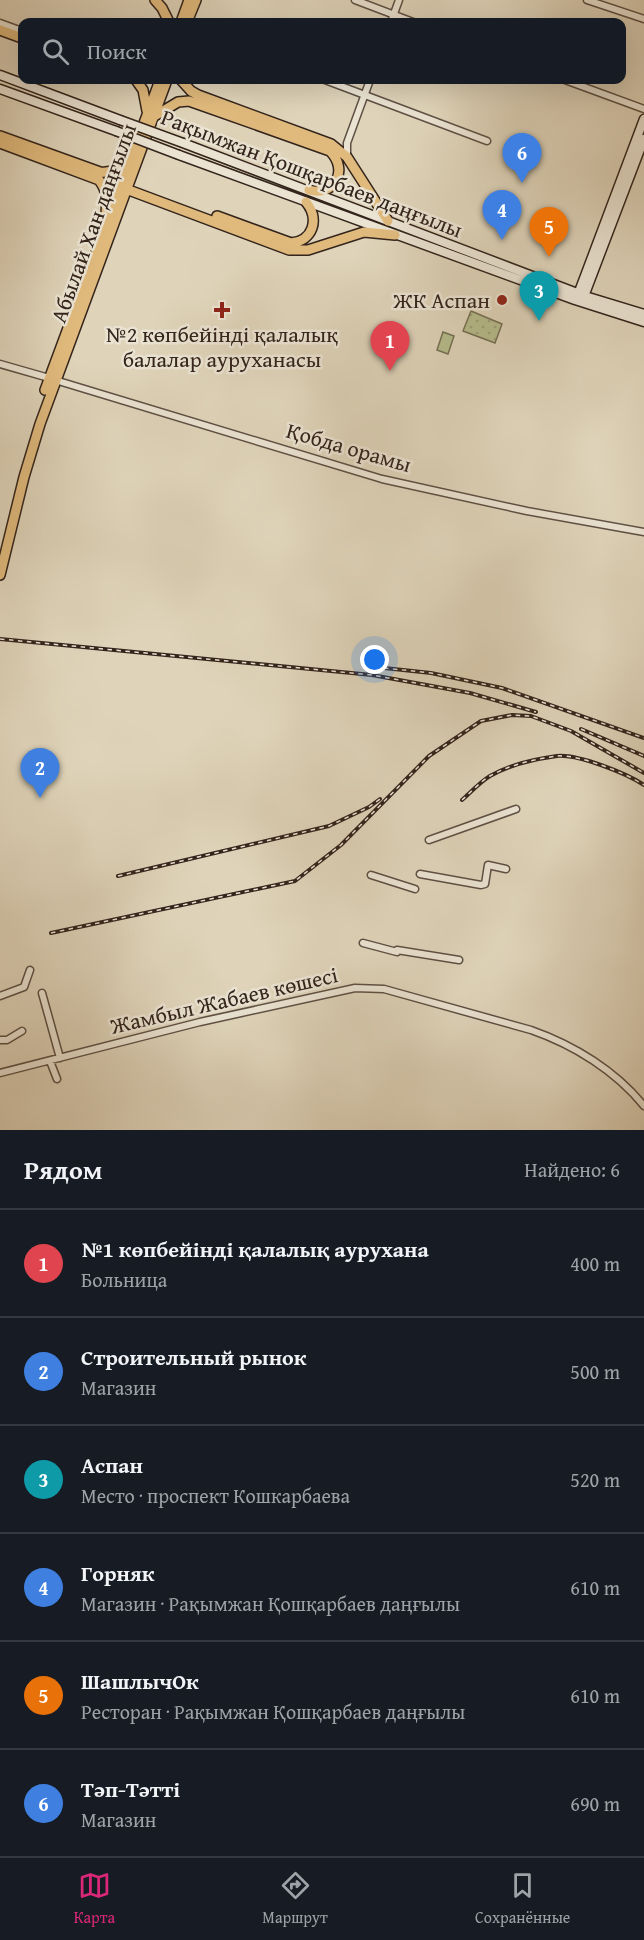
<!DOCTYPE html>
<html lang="ru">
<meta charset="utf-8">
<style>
:root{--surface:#171b24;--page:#242831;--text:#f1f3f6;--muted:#9ea1a6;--line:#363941;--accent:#db2777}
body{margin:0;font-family:"Gentium Book Plus",serif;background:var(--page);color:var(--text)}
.you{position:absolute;left:375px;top:660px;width:21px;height:21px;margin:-15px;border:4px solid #fff;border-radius:50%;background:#1a73e8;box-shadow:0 0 0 9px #1a73e833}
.badge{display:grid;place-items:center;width:39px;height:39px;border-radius:50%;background:var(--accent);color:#fff;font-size:20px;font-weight:700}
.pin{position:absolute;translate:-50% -50px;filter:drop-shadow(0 2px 3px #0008)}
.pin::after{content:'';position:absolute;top:32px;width:21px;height:18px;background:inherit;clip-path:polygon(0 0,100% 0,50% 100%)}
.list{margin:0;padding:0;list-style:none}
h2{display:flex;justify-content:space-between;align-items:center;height:78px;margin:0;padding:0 24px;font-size:26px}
h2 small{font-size:20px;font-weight:400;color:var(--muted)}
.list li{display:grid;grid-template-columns:39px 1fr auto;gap:18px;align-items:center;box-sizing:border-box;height:108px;padding:0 24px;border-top:2px solid var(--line)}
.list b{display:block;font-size:22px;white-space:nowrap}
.list p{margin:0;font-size:20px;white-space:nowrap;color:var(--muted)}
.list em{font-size:20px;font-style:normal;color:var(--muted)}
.icon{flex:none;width:33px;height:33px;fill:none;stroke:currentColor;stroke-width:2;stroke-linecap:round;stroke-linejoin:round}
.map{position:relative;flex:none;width:644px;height:1130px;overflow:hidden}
.search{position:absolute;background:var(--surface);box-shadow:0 6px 24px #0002;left:18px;right:18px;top:18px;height:66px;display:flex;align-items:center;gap:15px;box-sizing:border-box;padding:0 21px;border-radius:12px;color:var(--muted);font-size:22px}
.sheet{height:726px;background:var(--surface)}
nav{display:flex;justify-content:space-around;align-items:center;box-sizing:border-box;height:84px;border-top:2px solid var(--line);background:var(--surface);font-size:16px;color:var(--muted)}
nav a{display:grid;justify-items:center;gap:3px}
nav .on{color:var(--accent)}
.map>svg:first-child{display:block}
.grass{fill:url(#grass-dots);stroke:#747054;stroke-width:1.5}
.pitch{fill:#b6bc8d;stroke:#747054;stroke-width:1.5}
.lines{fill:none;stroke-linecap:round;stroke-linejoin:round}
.street-casing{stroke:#5e5044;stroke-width:9}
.secondary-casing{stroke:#33241c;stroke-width:11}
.primary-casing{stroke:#33241c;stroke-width:12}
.street{stroke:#eae3d2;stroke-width:6}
.secondary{stroke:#eae3d2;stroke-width:8}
.primary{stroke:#e0ba7d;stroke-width:9}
.rail-casing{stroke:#33241c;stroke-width:4}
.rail{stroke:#eae3d2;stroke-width:1.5;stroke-dasharray:4.5;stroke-linecap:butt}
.secondary-bridge-casing{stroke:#33241c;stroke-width:11;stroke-linecap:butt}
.secondary-bridge{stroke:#eae3d2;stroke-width:8}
.poi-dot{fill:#8f2418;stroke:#eae3d2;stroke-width:2}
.labels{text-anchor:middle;stroke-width:5;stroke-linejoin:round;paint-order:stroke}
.street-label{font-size:22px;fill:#33241c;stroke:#eae3d2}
.poi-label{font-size:22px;fill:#33241c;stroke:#eae3d2;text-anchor:end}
</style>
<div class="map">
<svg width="644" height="1130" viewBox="0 0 644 1130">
<defs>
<pattern id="grass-dots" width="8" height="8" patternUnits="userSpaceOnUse" patternTransform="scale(1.5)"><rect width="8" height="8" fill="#b6bc8d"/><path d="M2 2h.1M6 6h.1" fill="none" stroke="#9da179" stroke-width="1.8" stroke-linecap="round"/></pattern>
</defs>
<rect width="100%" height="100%" fill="#dfd4ba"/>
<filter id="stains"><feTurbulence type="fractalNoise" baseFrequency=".00333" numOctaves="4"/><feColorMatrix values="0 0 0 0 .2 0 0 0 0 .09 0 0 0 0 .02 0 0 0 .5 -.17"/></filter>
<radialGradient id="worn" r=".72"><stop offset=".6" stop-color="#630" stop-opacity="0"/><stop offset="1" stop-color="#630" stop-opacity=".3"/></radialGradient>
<path class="grass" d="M 471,311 L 502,324 L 495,343 L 463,331 Z"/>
<path class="pitch" d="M 443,332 L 454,336 L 448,354 L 437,350 Z"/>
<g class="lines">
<defs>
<path id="street" d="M 355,0 L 413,22
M 587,0 L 644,19
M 391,22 L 399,0
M 0,23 L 22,31
M 325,80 L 487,141
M 565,80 L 644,109
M 347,157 L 347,143 L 370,80
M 0,364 L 49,378
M 55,380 L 382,479 L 527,511 L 644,532
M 429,840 L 516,809
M 420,874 L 481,885 L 485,884 L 488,865 L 506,869
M 371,875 L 415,889
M 363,943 L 397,952
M 397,950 L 459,960
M 42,993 L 60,1058
M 0,996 L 24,987 L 30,970
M 0,1040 L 7,1040 L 22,1031
M 50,1061 L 57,1079
M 0,1073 L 200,1022 L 355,988 L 384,989 L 531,1030 C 574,1045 616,1071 644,1106"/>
<path id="secondary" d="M 0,75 L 120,120
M 0,89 L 116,131
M 183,143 L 585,296 L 644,314
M 179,155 L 575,300 L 644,322
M 577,297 L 644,119
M 583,299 L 644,139"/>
<path id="primary" d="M 155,0 L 162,8 L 169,22
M 181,22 L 189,0
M 187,22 L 196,0
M 0,30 L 22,38
M 136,80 L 143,90 L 147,111
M 181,80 L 191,91 L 198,95 L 331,144 L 347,157 L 388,221
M 153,117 L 178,102 L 189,101 L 330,151 C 349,170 335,197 309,190
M 0,136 L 100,172 C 111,173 120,169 127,161
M 0,143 L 99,180 C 108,192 107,200 106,214
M 126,189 L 289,250 L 308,250 L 364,232 L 395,235
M 217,216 L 291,243 C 313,241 320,219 306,202
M 45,390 L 160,80
M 0,575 L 24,477 L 40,424 L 167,80"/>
</defs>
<use href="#street" class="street-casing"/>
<use href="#secondary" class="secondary-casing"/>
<use href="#primary" class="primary-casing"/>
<use href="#street" class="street"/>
<use href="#secondary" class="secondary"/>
<use href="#primary" class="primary"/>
<defs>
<path id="rail" d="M 0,639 L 372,675 L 470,693 L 536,712
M 375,667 L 431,673 L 502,688 L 644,738
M 581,729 L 644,756
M 462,800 C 470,793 480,782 490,776 C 509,765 535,759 557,756 C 578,754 626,773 644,785
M 118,876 L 329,826 L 369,807 L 380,799
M 51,933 L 295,881 L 341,845 L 429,756 L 481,721 L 512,715 L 531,716 L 571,731 L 644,773"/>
</defs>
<use href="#rail" class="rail-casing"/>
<use href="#rail" class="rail"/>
<defs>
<path id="secondary-bridge" d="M 120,120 L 183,143
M 116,131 L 179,155"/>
</defs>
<use href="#secondary-bridge" class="secondary-bridge-casing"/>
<use href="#secondary-bridge" class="secondary-bridge"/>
</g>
<g class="poi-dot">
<circle cx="502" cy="300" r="6"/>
<path d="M219 301h6v6h6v6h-6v6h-6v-6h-6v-6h6z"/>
</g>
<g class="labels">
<g class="street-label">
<text transform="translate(312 173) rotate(21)" y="8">Рақымжан Қошқарбаев даңғылы</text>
<text transform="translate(93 223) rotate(-70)" y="8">Абылай Хан даңғылы</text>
<text transform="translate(349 447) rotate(16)" y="8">Қобда орамы</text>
<text transform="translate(224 1000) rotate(-13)" y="8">Жамбыл Жабаев көшесі</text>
</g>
<g class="poi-label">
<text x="490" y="308">ЖК Аспан</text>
<text x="222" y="342" text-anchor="middle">№2 көпбейінді қалалық<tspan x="222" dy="25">балалар ауруханасы</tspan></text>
</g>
</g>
<rect width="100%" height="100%" filter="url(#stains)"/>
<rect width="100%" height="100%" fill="url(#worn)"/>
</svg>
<div class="you"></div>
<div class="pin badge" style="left:390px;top:371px;background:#e0444e">1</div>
<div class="pin badge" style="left:40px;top:798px;background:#3f7fe0">2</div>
<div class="pin badge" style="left:539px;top:321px;background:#0f9aa8">3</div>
<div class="pin badge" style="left:502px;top:240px;background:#3f7fe0">4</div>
<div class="pin badge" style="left:549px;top:257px;background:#e8710a">5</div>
<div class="pin badge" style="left:522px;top:183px;background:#3f7fe0">6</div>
<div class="search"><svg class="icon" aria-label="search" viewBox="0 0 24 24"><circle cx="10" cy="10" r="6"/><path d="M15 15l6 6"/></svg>Поиск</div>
</div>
<section class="sheet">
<h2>Рядом<small>Найдено: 6</small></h2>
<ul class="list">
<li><span class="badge" style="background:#e0444e">1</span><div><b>№1 көпбейінді қалалық аурухана</b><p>Больница</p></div><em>400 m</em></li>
<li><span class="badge" style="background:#3f7fe0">2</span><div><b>Строительный рынок</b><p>Магазин</p></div><em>500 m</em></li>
<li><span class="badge" style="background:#0f9aa8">3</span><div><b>Аспан</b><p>Место · проспект Кошкарбаева</p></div><em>520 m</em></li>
<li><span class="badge" style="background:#3f7fe0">4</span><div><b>Горняк</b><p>Магазин · Рақымжан Қошқарбаев даңғылы</p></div><em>610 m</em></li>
<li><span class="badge" style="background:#e8710a">5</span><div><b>ШашлычОк</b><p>Ресторан · Рақымжан Қошқарбаев даңғылы</p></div><em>610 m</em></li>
<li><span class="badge" style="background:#3f7fe0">6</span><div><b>Тәп-Тәтті</b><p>Магазин</p></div><em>690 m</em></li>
</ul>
</section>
<nav>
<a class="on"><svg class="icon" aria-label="map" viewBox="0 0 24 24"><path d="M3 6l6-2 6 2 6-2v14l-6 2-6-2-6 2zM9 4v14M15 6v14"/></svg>Карта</a>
<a><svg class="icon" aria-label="directions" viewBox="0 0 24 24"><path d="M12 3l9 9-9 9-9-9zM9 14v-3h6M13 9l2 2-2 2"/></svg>Маршрут</a>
<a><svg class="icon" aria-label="saved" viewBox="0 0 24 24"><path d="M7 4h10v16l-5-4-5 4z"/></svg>Сохранённые</a>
</nav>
